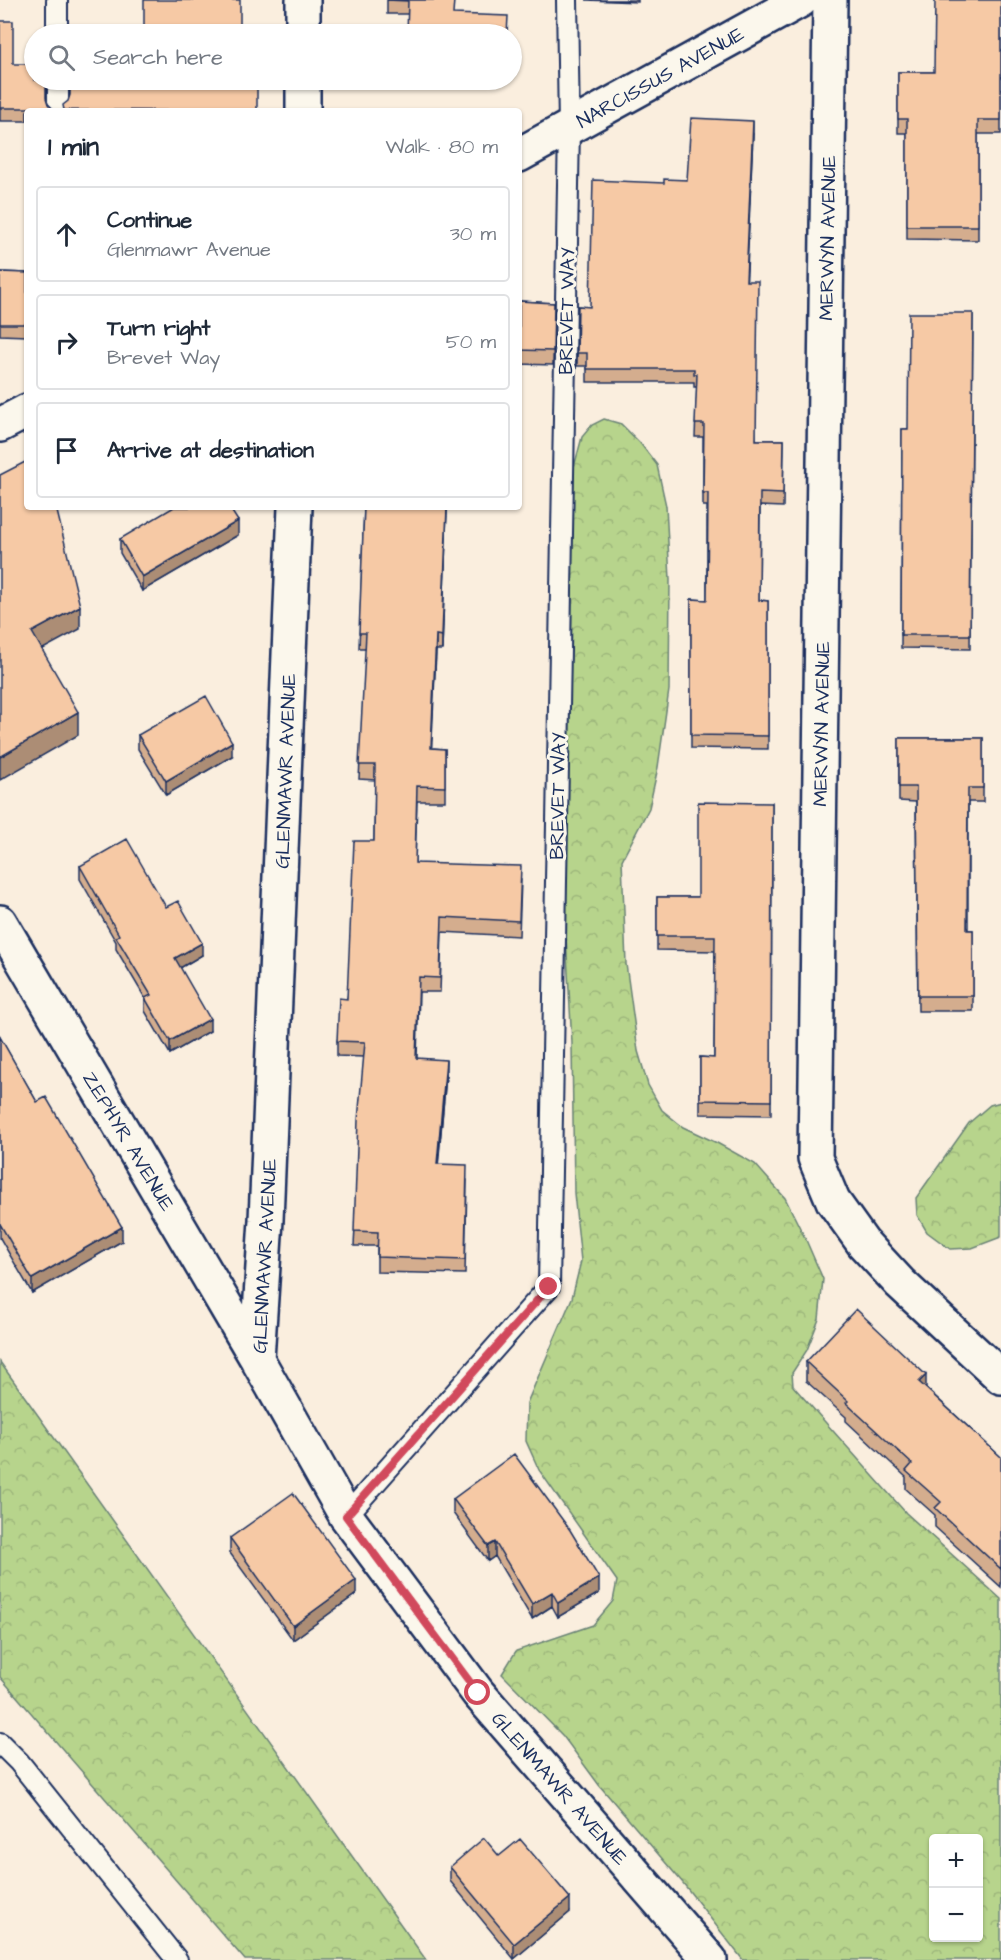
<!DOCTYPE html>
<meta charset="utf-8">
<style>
:root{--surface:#fff;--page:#f6f6f7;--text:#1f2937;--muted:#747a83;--line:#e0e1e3}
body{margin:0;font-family:"Architects Daughter",sans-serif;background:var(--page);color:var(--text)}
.controls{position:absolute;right:18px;bottom:18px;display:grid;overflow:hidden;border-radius:6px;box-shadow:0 2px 4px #0004}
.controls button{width:54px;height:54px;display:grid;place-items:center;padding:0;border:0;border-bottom:2px solid var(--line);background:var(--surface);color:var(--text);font:30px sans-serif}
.stop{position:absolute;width:18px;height:18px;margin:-14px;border:4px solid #d1495b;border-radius:50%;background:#fff}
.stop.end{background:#d1495b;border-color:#fff;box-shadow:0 2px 6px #0008}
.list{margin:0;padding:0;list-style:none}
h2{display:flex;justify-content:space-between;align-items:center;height:78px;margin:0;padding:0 24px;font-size:26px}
h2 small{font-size:20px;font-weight:400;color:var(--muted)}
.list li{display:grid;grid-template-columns:39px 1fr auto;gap:18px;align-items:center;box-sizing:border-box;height:96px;margin:0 12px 12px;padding:0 12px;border:2px solid var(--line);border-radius:6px}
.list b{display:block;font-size:22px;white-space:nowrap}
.list p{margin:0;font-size:20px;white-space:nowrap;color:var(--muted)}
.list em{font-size:20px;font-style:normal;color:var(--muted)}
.icon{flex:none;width:33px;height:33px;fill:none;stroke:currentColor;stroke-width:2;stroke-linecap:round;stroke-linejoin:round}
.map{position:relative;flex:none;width:1001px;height:1960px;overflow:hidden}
.search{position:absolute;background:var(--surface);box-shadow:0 2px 4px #0004;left:24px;top:24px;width:498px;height:66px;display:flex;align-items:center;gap:15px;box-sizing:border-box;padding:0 21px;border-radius:33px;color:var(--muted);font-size:22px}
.panel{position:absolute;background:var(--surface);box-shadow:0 2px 4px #0004;left:24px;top:108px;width:498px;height:402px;border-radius:6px}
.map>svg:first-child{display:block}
.forest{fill:url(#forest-crowns);stroke:#698275;stroke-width:1.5;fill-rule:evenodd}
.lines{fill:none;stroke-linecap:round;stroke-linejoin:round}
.service-casing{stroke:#1b2f5e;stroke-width:24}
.minor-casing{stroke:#1b2f5e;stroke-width:38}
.service{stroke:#fbf7ec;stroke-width:20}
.minor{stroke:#fbf7ec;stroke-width:33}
.wall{fill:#d4ad8e;stroke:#1b2f5e;stroke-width:1.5}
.shaded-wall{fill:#ac8d74;stroke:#1b2f5e;stroke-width:1.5}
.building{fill:#f6c9a5;stroke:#1b2f5e;stroke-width:1.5}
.route{stroke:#d1495b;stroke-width:8}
.labels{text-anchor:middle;stroke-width:6;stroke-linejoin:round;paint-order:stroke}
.street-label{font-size:20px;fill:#1b2f5e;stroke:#fbf7ec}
</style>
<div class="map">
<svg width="1001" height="1960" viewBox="0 0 1001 1960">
<defs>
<pattern id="forest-crowns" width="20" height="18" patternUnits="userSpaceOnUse" patternTransform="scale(1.5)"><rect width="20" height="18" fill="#b7d48c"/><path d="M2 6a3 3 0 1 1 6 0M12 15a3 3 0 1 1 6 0" fill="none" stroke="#9db67b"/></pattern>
</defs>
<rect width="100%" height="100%" fill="#faeede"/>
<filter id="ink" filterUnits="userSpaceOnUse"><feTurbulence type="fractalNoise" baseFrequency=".0167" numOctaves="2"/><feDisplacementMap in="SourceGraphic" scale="12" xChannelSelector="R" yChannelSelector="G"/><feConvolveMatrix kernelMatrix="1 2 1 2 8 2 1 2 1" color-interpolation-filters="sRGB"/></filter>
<g filter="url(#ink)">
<path class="forest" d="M 604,419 L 621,424 L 640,443 L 657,465 L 666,506 L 670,579 L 669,690 L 658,767 L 649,808 L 622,860 L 626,964 L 638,1051 L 648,1085 L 662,1110 L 683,1127 L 717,1143 L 755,1164 L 785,1198 L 806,1240 L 823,1279 L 819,1319 L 807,1350 L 792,1373 L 793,1386 L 906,1513 L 1001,1599 L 1001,1960 L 743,1960 L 683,1883 L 599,1785 L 563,1736 L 502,1674 L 516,1651 L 593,1625 L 613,1601 L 617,1581 L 539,1470 L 526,1441 L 527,1403 L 572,1298 L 581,1261 L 574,1193 L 572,1043 L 564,901 L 571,538 L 574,467 L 582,437 L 592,425 ZM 934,1838 L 978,1838 L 978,1938 L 934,1938 Z
M 1001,1102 L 1001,1237 L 972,1248 L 950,1249 L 927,1232 L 917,1215 L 916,1198 L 969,1123 L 990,1105 Z
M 0,1362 L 426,1960 L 245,1960 L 0,1677 Z"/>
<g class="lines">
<defs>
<path id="service" d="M 57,0 L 57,34
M 58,80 L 58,111
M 346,1516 L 549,1287 L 569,127 L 567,0
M 0,1743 L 19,1762 L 177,1960"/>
<path id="minor" d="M 303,0 L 303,34
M 830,0 L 815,1158 L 833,1201 L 863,1243 L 900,1283 L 1001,1377
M 303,80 L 303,111
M 519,155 L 801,0
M 0,425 L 27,411
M 295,507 L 266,1220 L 257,1359 L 346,1516 L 478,1693 L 710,1960
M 0,922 L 257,1359"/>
</defs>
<use href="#service" class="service-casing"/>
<use href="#minor" class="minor-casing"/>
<use href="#service" class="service"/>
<use href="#minor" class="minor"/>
</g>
<path class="wall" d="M 387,0 L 454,0 L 408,14 L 387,14 Z
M 586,0 L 638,0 L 638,2 Z
M 1001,0 L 1001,134 L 978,134 L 978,240 L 907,239 L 907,133 L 898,133 L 898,72 L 934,72 Z
M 0,21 L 13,64 L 46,99 L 48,104 L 52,108 L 52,111 L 27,111 L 27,121 L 0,121 Z
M 753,134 L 746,281 L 756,440 L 784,440 L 783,507 L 760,506 L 759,600 L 768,601 L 768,749 L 691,748 L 691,599 L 707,600 L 707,506 L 703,506 L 703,437 L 695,437 L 697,387 L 694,387 L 694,382 L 587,382 L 587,366 L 577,366 L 578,306 L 590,307 L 664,183 L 687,180 Z
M 0,272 L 27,273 L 27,336 L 0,335 Z
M 519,301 L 554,303 L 553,365 L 519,364 Z
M 973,313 L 970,649 L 901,648 L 902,429 L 908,429 Z
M 364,507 L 447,507 L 442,650 L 436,650 L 431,748 L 445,749 L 445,801 L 417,801 L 415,863 L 521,880 L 519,936 L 442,932 L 440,992 L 419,992 L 417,1058 L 446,1075 L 438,1164 L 467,1180 L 465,1274 L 377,1272 L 377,1246 L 354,1246 L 364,1057 L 337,1056 L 337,1041 L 347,999 L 374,841 L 375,780 L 359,779 L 366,648 L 359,648 Z
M 238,535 L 142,591 L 120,553 L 120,539 Z
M 138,735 L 232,756 L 166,795 L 138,749 Z
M 899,738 L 983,738 L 983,802 L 968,802 L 968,930 L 973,930 L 973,1011 L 918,1011 L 916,802 L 899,801 Z
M 772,803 L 771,1115 L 700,1114 L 700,1057 L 714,1058 L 715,951 L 657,950 L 657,897 L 698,897 Z
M 80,866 L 166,907 L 202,955 L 180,968 L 210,1031 L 170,1054 L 145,1011 L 145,998 L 116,949 L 116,942 L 80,879 Z
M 0,1037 L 37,1102 L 122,1241 L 32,1293 L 0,1238 Z
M 806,1362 L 926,1388 L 1001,1457 L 1001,1587 L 935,1527 L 935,1515 L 906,1489 L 906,1477 L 846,1421 L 846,1417 L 806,1381 Z
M 453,1499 L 599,1593 L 558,1617 L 552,1606 L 532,1619 L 495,1556 L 488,1561 L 453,1513 Z
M 230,1538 L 356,1594 L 293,1640 L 230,1553 Z
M 499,1856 L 570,1912 L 514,1959 L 450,1881 L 450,1867 Z"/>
<path class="shaded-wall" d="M 753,121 L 753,134 L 746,294 L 746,281 Z
M 447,507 L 442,650 L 442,636 Z
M 238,521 L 238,535 L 142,591 L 142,577 Z
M 80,606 L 80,629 L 32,655 L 32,632 Z
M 436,635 L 436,650 L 431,763 L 431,748 Z
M 78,712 L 78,735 L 0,780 L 0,757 Z
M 232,742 L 232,756 L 166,795 L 166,781 Z
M 202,943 L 202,955 L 175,971 L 175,958 Z
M 210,1019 L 210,1031 L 170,1054 L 170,1041 Z
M 446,1060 L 446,1075 L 437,1179 L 437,1164 Z
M 122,1227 L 122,1241 L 32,1293 L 32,1279 Z
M 926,1375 L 926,1393 L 919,1382 Z
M 495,1542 L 495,1556 L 488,1561 L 488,1546 Z
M 599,1578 L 599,1593 L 558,1617 L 558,1603 Z
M 356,1580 L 356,1594 L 293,1640 L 293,1626 Z
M 552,1592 L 552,1606 L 532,1619 L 532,1604 Z
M 570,1898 L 570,1912 L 514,1959 L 514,1944 Z"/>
<path class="building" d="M 144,0 L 240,0 L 240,34 L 144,34 Z
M 387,0 L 454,0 L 453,14 L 508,16 L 507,34 L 407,34 L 408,1 Z
M 935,0 L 1001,0 L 1001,120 L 978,120 L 978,226 L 907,226 L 907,119 L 898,119 L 898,72 L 934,72 Z
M 0,21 L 13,21 L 13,64 L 34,64 L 34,80 L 46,80 L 46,98 L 48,104 L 52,108 L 0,108 Z
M 70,80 L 257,80 L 257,111 L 64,110 L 63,105 L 68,101 L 70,95 Z
M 691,118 L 753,121 L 746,281 L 758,281 L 756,440 L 784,440 L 783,494 L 760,493 L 759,600 L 768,601 L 768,736 L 691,735 L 691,599 L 707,600 L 708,493 L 703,493 L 704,424 L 695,424 L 697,374 L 694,374 L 694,369 L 587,369 L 587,353 L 577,353 L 578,306 L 590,307 L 593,180 L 664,183 L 664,179 L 687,180 Z
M 0,272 L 27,273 L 27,324 L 0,324 Z
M 519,301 L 554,303 L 553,351 L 519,350 Z
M 909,313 L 973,313 L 970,635 L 901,635 L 902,429 L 908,429 Z
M 27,461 L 27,507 L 56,507 L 80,606 L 32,632 L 78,712 L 0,757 L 0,475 Z
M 174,507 L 229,507 L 238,521 L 142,577 L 120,539 Z
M 364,507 L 447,507 L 442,636 L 436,635 L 431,748 L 445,749 L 445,787 L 417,786 L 415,863 L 521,866 L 519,921 L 442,917 L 440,978 L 419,977 L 416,1058 L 446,1060 L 437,1164 L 467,1165 L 465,1260 L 377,1257 L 378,1232 L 354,1231 L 358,1120 L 365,1042 L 337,1041 L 339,998 L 347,999 L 354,841 L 374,841 L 375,765 L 359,765 L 366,633 L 359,633 Z
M 206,696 L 232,742 L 166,781 L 138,735 Z
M 899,738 L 983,738 L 983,788 L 968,788 L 967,930 L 973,930 L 973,996 L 918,996 L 916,787 L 899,787 Z
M 698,802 L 772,803 L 771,1101 L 700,1100 L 700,1057 L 714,1058 L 715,936 L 657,936 L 657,897 L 698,897 Z
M 127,839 L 166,907 L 178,901 L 202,943 L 175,958 L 210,1019 L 170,1041 L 145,998 L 151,995 L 116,937 L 119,935 L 80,866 Z
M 0,1037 L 37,1102 L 46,1097 L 122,1227 L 32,1279 L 0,1224 Z
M 856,1309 L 926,1375 L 919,1382 L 1001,1457 L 1001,1569 L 935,1508 L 941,1502 L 906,1471 L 912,1464 L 846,1403 L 848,1401 L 806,1362 Z
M 514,1454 L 570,1530 L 599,1578 L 558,1603 L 552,1592 L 532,1604 L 495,1542 L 488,1546 L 453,1499 Z
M 293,1493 L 356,1580 L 293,1626 L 230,1538 Z
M 484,1838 L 499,1856 L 520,1839 L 570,1898 L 514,1944 L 450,1867 Z"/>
</g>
<g class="lines" filter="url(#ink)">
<path class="route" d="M 478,1693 L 346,1516 L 549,1287"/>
</g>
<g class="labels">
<g class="street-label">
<text transform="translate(660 77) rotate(-29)" y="7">NARCISSUS AVENUE</text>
<text transform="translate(827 238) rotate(-89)" y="7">MERWYN AVENUE</text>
<text transform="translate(566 311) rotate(-89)" y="7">BREVET WAY</text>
<text transform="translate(821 724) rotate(-89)" y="7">MERWYN AVENUE</text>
<text transform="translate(285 771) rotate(-88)" y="7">GLENMAWR AVENUE</text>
<text transform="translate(557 796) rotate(-89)" y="7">BREVET WAY</text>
<text transform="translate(129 1141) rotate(59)" y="7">ZEPHYR AVENUE</text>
<text transform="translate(264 1256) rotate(-87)" y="7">GLENMAWR AVENUE</text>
<text transform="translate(560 1788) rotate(49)" y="7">GLENMAWR AVENUE</text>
</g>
</g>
</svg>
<div class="controls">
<button>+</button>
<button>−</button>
</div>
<div class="stop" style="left:478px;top:1693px"></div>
<div class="stop end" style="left:549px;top:1287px"></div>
<div class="search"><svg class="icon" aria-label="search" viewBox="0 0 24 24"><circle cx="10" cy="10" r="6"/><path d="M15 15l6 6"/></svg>Search here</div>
<section class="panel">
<h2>1 min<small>Walk · 80 m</small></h2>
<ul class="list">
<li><svg class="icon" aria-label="ahead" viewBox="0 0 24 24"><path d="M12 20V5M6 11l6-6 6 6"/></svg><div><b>Continue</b><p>Glenmawr Avenue</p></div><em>30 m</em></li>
<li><svg class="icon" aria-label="right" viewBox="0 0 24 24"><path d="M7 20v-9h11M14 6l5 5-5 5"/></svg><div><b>Turn right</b><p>Brevet Way</p></div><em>50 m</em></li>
<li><svg class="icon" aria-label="arrive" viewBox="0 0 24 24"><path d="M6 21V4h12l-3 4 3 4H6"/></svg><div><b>Arrive at destination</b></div></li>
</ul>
</section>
</div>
